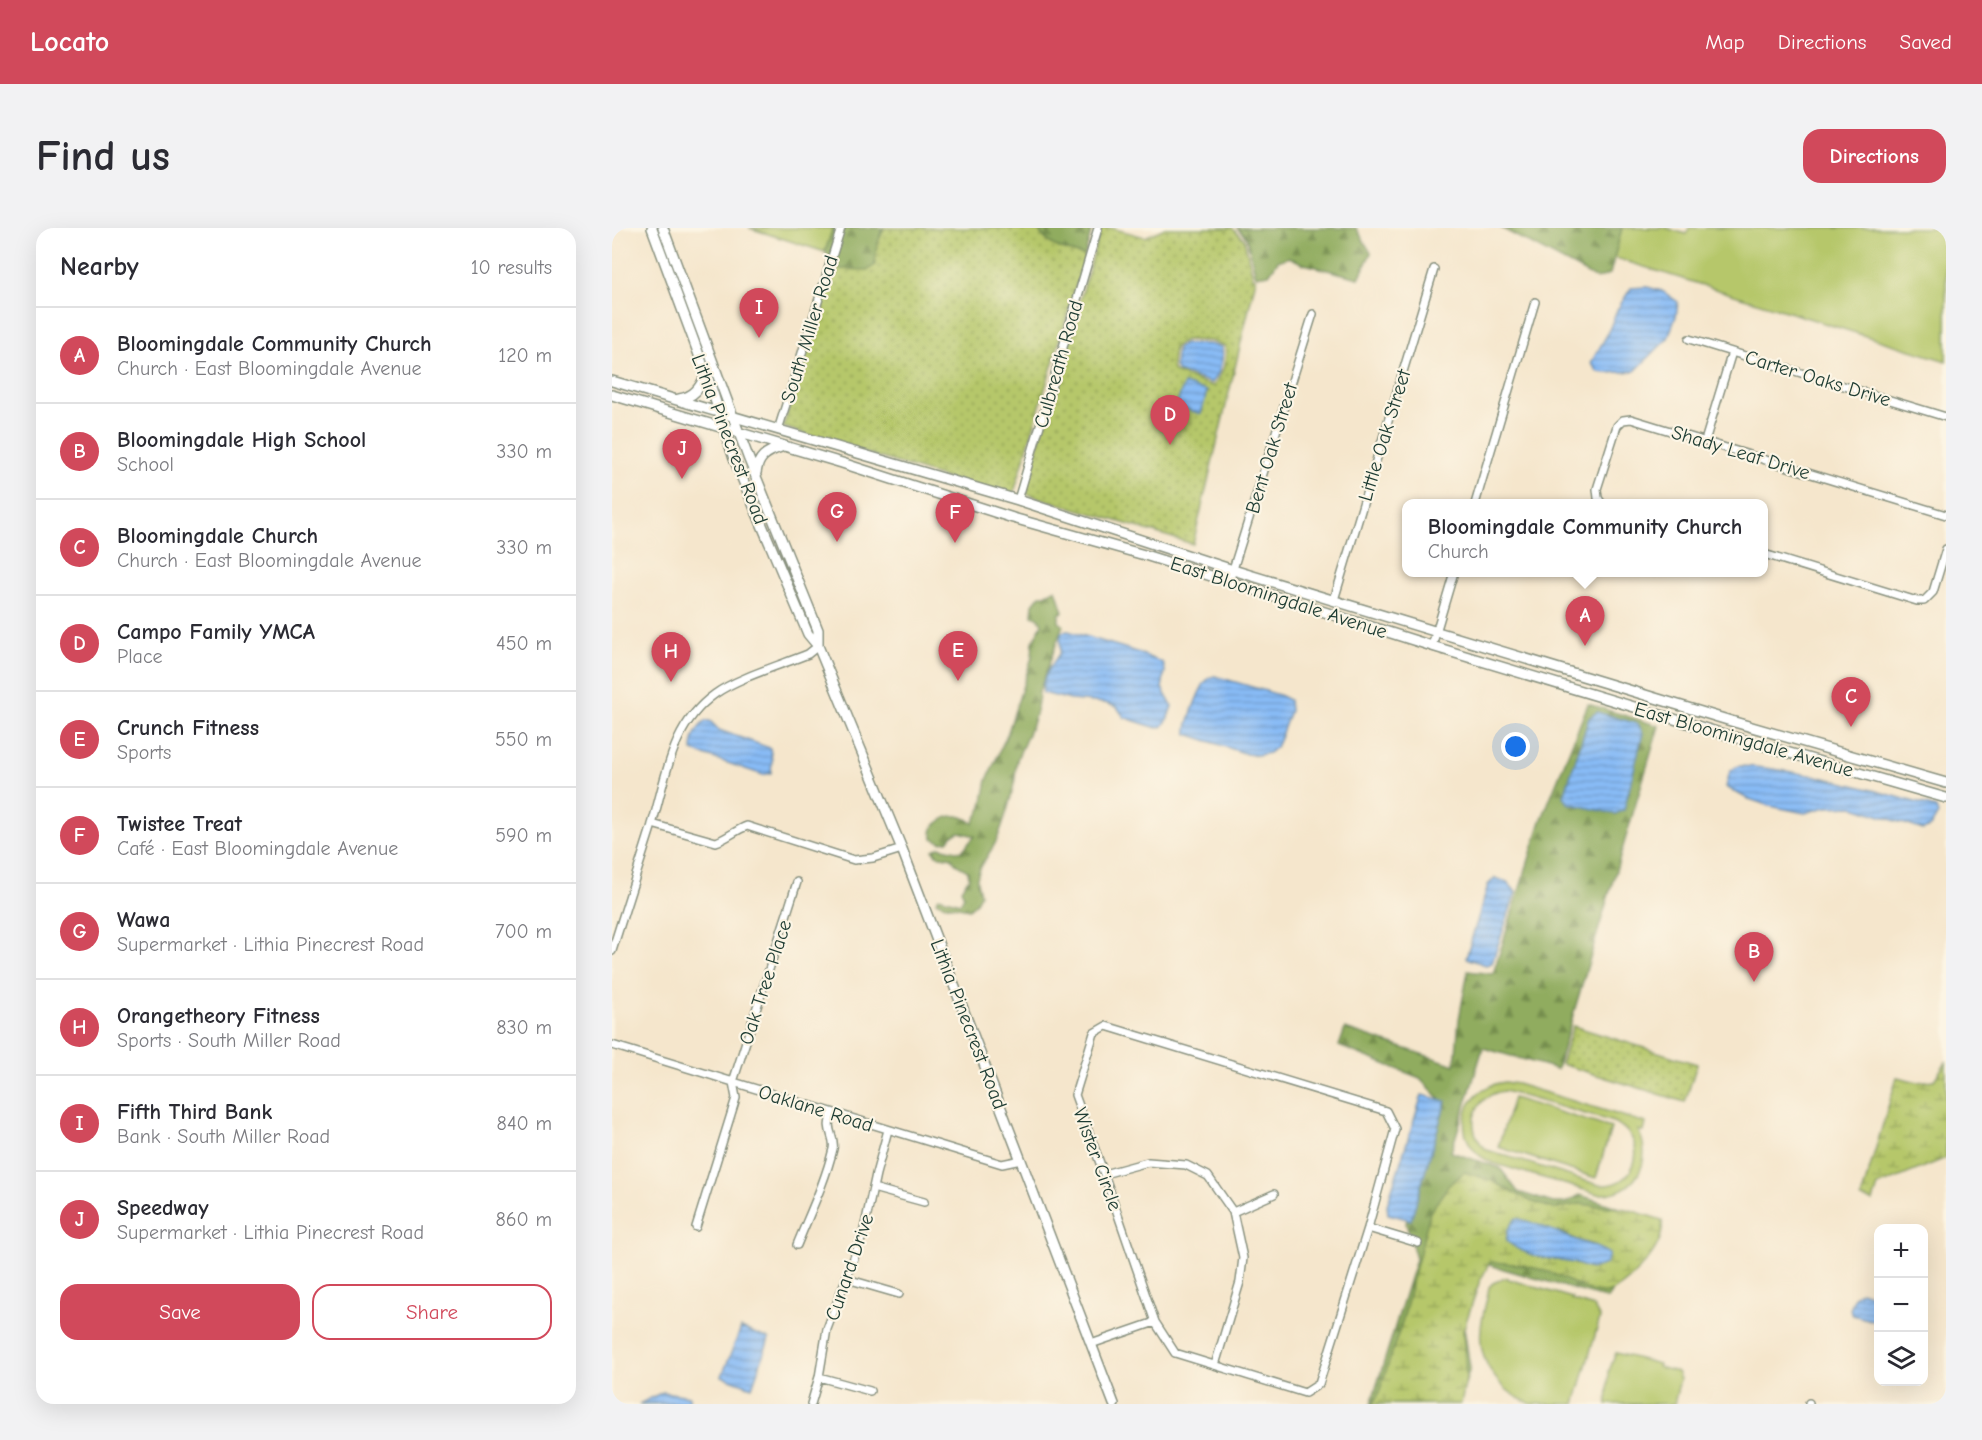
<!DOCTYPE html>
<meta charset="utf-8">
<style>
:root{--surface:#fff;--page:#f2f2f3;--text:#2b2b33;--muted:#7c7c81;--line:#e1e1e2;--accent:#d1495b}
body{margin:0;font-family:"Comic Neue",sans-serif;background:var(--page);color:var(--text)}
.controls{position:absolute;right:18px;bottom:18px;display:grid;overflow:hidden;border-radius:12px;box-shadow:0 6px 24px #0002}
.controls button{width:54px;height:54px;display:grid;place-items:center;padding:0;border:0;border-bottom:2px solid var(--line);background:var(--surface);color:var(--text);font:30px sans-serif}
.you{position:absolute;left:904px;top:519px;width:21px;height:21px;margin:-15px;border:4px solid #fff;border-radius:50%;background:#1a73e8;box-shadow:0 0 0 9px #1a73e833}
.badge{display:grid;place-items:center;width:39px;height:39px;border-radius:50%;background:var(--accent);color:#fff;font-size:20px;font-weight:700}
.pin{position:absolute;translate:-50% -50px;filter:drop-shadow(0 2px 3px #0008)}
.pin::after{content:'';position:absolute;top:32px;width:21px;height:18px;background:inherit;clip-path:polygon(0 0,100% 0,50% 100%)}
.popup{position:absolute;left:790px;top:271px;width:366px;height:78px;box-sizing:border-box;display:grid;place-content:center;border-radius:12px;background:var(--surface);filter:drop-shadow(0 2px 4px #0005);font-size:20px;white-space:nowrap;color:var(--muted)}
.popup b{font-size:22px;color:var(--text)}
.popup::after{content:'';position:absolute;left:50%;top:100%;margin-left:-12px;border:12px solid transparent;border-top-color:var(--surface)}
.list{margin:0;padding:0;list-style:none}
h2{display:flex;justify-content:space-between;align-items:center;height:78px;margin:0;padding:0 24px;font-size:26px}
h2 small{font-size:20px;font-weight:400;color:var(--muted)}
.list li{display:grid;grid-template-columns:39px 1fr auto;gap:18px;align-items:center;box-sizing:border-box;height:96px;padding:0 24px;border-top:2px solid var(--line)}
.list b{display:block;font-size:22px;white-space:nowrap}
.list p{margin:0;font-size:20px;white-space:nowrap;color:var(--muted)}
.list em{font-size:20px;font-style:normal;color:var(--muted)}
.actions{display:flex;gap:12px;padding:18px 24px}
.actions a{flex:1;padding:14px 0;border:2px solid var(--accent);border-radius:18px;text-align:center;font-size:21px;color:var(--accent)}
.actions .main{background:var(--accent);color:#fff}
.icon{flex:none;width:33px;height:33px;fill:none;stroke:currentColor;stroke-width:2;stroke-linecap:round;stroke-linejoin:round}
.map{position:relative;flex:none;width:1334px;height:1176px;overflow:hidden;border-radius:18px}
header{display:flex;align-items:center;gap:36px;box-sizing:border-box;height:84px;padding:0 30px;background:var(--accent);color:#fff}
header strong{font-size:28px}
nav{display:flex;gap:33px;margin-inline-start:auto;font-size:21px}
.intro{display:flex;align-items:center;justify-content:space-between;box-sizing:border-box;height:144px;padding:0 36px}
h1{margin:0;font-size:42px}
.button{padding:15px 27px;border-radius:18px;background:var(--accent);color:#fff;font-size:21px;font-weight:700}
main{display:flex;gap:36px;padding:0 36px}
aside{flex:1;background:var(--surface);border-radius:18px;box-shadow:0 6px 24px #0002}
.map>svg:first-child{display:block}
.grass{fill:#b6c76a;stroke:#6a824f;stroke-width:1.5;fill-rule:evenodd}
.forest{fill:url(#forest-firs);stroke:#587449;stroke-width:1.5}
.wetland{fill:url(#wetland-marsh);stroke:#6a824f;stroke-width:1.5;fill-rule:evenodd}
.park{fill:url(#park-dots);stroke:#6a824f;stroke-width:1.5;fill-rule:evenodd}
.water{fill:url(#water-rules);stroke:#547c95;stroke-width:1.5}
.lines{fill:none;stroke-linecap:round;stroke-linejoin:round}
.minor-casing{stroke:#8a9280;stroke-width:10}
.major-casing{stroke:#8a9280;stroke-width:12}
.minor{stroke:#fff;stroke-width:7}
.major{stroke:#fff;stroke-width:9}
.labels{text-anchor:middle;stroke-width:4.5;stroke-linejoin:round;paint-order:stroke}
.street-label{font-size:20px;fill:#1f3d34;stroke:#fcf5e5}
</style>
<header>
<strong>Locato</strong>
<nav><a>Map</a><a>Directions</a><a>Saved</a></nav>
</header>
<div class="intro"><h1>Find us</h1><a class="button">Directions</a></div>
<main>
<aside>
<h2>Nearby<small>10 results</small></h2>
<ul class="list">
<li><span class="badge">A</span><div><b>Bloomingdale Community Church</b><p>Church · East Bloomingdale Avenue</p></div><em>120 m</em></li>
<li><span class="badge">B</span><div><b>Bloomingdale High School</b><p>School</p></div><em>330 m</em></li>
<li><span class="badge">C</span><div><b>Bloomingdale Church</b><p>Church · East Bloomingdale Avenue</p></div><em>330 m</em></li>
<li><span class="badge">D</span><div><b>Campo Family YMCA</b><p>Place</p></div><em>450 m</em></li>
<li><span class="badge">E</span><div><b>Crunch Fitness</b><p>Sports</p></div><em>550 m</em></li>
<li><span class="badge">F</span><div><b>Twistee Treat</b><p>Café · East Bloomingdale Avenue</p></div><em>590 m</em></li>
<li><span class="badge">G</span><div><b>Wawa</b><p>Supermarket · Lithia Pinecrest Road</p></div><em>700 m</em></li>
<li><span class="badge">H</span><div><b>Orangetheory Fitness</b><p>Sports · South Miller Road</p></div><em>830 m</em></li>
<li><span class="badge">I</span><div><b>Fifth Third Bank</b><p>Bank · South Miller Road</p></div><em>840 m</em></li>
<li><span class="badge">J</span><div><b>Speedway</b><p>Supermarket · Lithia Pinecrest Road</p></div><em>860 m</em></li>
</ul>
<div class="actions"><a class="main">Save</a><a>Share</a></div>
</aside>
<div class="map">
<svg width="1334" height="1176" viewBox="0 0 1334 1176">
<defs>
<pattern id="forest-firs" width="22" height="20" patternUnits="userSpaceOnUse" patternTransform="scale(1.5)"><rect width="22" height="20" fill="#90ac5e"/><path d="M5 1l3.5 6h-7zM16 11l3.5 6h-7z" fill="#758d4e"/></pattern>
<pattern id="wetland-marsh" width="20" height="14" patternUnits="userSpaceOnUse" patternTransform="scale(1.5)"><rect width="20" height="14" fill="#b6c76a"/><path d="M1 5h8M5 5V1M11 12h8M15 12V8" fill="none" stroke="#93a358"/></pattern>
<pattern id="park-dots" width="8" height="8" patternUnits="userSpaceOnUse" patternTransform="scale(1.5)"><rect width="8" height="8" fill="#b6c76a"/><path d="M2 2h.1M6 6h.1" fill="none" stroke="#93a358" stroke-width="1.8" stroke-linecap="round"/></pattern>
<pattern id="water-rules" width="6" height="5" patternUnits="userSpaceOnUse" patternTransform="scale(1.5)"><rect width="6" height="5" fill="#88bbf6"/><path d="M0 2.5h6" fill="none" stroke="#6f99c8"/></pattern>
</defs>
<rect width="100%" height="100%" fill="#fcf5e5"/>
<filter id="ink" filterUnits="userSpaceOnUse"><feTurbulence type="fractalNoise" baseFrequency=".0167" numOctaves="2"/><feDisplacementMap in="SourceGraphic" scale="12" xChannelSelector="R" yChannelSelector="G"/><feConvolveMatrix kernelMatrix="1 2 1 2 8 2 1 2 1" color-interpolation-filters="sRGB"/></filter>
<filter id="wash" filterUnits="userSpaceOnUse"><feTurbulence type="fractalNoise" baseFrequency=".008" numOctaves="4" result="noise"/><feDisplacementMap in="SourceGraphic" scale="24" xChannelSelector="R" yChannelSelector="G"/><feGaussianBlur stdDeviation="1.35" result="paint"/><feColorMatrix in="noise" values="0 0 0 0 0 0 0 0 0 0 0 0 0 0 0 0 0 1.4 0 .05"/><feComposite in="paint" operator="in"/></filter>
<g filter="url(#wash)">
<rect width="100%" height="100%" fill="#f5e6cc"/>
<path class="grass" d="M 137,0 L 221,0 L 213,24 Z
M 1005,0 L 1054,0 L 1074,6 L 1077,0 L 1334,0 L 1334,133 L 997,28 Z
M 893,854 L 905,856 L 1034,895 L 1032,904 L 1026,902 C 1043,934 1022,968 986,966 L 881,935 C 837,918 846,859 893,854 ZM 893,863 L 1001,894 C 1038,909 1027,960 987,957 L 875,922 C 851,902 861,866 893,863 Z
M 901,870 L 999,900 L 984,950 L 886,919 Z
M 893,1050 L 960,1070 L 959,1072 L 982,1079 L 988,1090 L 963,1176 L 920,1176 C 889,1165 865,1135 869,1101 C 870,1087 875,1073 877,1059 L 881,1055 Z
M 1004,1125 L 1047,1136 L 1046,1139 L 1065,1144 L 1068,1151 L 1062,1176 L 995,1176 L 997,1143 Z"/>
<path class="forest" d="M 221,0 L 272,0 L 269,3 L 263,37 L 256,42 L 216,41 L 219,32 L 213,24 Z
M 425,0 L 480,0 L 473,28 C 451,21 437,20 425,0 Z
M 625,0 L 744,0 L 759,25 L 747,50 L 692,36 L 677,29 L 666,33 L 657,46 L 644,48 L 634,9 Z
M 889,0 L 1010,0 L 998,46 L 985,51 Z
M 444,361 L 451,384 L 447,386 L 447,394 L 451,397 L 427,464 C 426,488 415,508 406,529 C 403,537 404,548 402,556 C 398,574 392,593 386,609 C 381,623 368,634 365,650 C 364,655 368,662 368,667 L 363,676 L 357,681 L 330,676 L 324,673 L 327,669 L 348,675 L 352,668 L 349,661 L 357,650 L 356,643 L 345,637 L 340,630 L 324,627 L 321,622 L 327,619 L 349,624 L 363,608 L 347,604 L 341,607 L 336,613 L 328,614 L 321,610 L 320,604 L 322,598 C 335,586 347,584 361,595 L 370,579 L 375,552 L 396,504 L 420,429 L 421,414 L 430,396 L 426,389 L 420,387 L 421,376 L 428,367 L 433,367 Z
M 976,476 L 1047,498 L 945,841 L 871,820 L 839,924 L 888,940 L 906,964 L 941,975 L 953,975 L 968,967 L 1048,993 L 995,1071 L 874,1036 L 851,1092 L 858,1140 L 847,1176 L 759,1176 L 804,1031 L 794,995 L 831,874 L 808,850 L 727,818 L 733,801 L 843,837 L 847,791 L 856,743 L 881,746 L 929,593 Z"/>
<path class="wetland" d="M 1334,834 L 1334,930 L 1266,958 L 1261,973 L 1249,970 L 1285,849 L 1306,854 L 1322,852 Z
M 852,944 L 878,952 L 920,974 L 943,981 L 967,976 L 1015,981 L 1050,992 C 1052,1009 1044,1021 1034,1034 C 1026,1043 1007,1063 994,1065 C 977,1067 951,1048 933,1043 C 915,1037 898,1035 878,1034 L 867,1055 L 851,1103 L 854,1151 L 849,1176 L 760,1176 L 766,1168 L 791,1091 L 818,984 L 836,958 ZM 946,1003 L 967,1013 L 983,1017 L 979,1041 L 962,1035 L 922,1028 Z"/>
<path class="park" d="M 272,0 L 425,0 C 436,20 452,22 473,28 L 400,271 L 171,199 L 221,41 L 256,42 L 263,37 L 265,17 Z
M 489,0 L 499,0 L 533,9 L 553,0 L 620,0 L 632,11 L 641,49 L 644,51 L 581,316 L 412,265 ZM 573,112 L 598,113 L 613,118 C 616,131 610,148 601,158 L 562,144 L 560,138 L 562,120 Z
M 961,798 L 1085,836 L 1073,874 L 949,836 Z"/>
<path class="water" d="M 1035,59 L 1050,63 L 1066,74 L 1064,88 L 1056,110 L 1023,143 L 995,145 L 986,144 L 979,135 L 996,105 L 1005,82 L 1019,60 Z
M 573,116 L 597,116 L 610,119 C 612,130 608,146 600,155 L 565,143 L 563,138 L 565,120 Z
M 572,156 L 595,163 L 589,186 L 564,178 Z
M 456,403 L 522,423 L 551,435 L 553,443 L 550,460 L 560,478 L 555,492 L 551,498 L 545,500 L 523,493 L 512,489 L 505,479 L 493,475 L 459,472 L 431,465 C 428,451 440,437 447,426 C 450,421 447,413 449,407 L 450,404 Z
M 603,448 L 667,467 L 677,472 L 678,483 L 669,508 L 664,519 L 657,525 L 645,527 L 635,526 L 575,506 C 573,498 588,459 595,452 C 597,449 600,449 603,448 Z
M 985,484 L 1026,496 L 1031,505 L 1012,582 L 1003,586 L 956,575 L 952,568 L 977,490 Z
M 94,493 L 98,493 L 107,502 L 158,520 L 160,532 L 159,545 L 151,547 L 80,523 C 80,512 84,500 94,493 Z
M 1126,538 C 1194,541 1258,561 1324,580 L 1326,586 L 1318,599 L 1311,602 L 1239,578 L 1214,579 L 1193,585 L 1158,578 L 1134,570 L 1114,559 L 1118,543 Z
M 883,650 L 895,654 L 904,664 L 880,735 L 874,737 L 854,730 L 876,657 Z
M 810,867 L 834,873 L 799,992 L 776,986 L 775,977 Z
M 904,990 C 926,995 945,1005 967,1013 C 978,1017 987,1019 997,1026 L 994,1036 L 979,1041 L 962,1035 L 922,1028 L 906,1021 L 894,1013 L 896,1001 Z
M 1249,1063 L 1266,1069 L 1266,1094 L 1241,1087 L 1238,1082 L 1243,1067 Z
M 129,1100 L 157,1111 L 140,1159 L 110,1148 Z
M 51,1164 L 77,1168 L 77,1176 L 27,1176 Z"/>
</g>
<g filter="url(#ink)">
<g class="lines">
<defs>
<path id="minor" d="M 1077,111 L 1334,189
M 166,202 L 229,0
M 1093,213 L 1120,124
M 406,272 L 486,0
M 863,276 L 923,74
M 990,276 L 986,270 L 985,261 L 1005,198 L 1011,192 L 1019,191 L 1334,287
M 1152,326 L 1305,373 L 1312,373 L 1321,364 L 1334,321
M 617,354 L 701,86
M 722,372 L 822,41
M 820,418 L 842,344
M 40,596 L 104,614 C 114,611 124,602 135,598 L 242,632 L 261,630 L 290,621
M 0,723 C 13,682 26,641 39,600 C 54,551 58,498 103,466 C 125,450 169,437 196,426 L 206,418
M 494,798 L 774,883 L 783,901 L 756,1000 L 707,1156 L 693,1165 L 563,1125 L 543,1094 L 492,946 L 463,867 L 482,805 Z
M 0,817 L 390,936 L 409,932
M 492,946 L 536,934 L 574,937 L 596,948 L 621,984 L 631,1030 L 628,1054 L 603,1137
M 261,960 L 312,974
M 621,984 L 662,966
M 84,999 L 124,870 L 121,854 L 185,654
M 756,1000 L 806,1015
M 185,1017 C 198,985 213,954 221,921 C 224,908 212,903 220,885
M 235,1051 L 287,1066
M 479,1116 L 543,1094
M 207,1149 L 258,1163
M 199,1176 L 207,1149 L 215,1101 L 251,1006 L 264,946 L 276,902
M 1197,1176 L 1197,1175"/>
<path id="major" d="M 40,0 L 100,162 L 122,231 L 196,406 L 206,418 L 290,621 L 502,1176
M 51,0 L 136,229 L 206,402 L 206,418
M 0,153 L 406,272 L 621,342 L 1119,493 L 1334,555
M 0,167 L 230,235 L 401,290 L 536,328 L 820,418 L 1115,507 L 1334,570
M 67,171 C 82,169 88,160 94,146
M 144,245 C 146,229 154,224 169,219"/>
</defs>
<use href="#minor" class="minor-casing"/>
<use href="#major" class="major-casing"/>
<use href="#minor" class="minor"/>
<use href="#major" class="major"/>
</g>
</g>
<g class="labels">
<g class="street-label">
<text transform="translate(197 101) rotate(-73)" y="7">South Miller Road</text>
<text transform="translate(446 136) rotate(-74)" y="7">Culbreath Road</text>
<text transform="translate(1206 150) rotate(17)" y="7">Carter Oaks Drive</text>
<text transform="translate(772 207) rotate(-73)" y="7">Little Oak Street</text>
<text transform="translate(118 211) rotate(69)" y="7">Lithia Pinecrest Road</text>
<text transform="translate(659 220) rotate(-73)" y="7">Bent Oak Street</text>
<text transform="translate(1129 224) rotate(17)" y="7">Shady Leaf Drive</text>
<text transform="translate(667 369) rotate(18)" y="7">East Bloomingdale Avenue</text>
<text transform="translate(1132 511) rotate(16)" y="7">East Bloomingdale Avenue</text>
<text transform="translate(153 754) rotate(-72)" y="7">Oak Tree Place</text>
<text transform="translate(357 796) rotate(69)" y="7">Lithia Pinecrest Road</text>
<text transform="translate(204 880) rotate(17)" y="7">Oaklane Road</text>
<text transform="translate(486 931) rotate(70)" y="7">Wister Circle</text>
<text transform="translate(237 1039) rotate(-71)" y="7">Cunard Drive</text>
</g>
</g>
</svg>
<div class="controls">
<button>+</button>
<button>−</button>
<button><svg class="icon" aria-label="layers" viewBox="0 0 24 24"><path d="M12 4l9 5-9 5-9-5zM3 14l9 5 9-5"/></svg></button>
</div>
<div class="you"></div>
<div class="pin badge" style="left:973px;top:418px">A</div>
<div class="popup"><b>Bloomingdale Community Church</b>Church</div>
<div class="pin badge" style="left:1142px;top:754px">B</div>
<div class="pin badge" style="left:1239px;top:499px">C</div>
<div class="pin badge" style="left:558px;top:217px">D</div>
<div class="pin badge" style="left:346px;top:453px">E</div>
<div class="pin badge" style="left:343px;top:315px">F</div>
<div class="pin badge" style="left:225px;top:314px">G</div>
<div class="pin badge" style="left:59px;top:454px">H</div>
<div class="pin badge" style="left:147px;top:110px">I</div>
<div class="pin badge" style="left:70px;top:251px">J</div>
</div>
</main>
